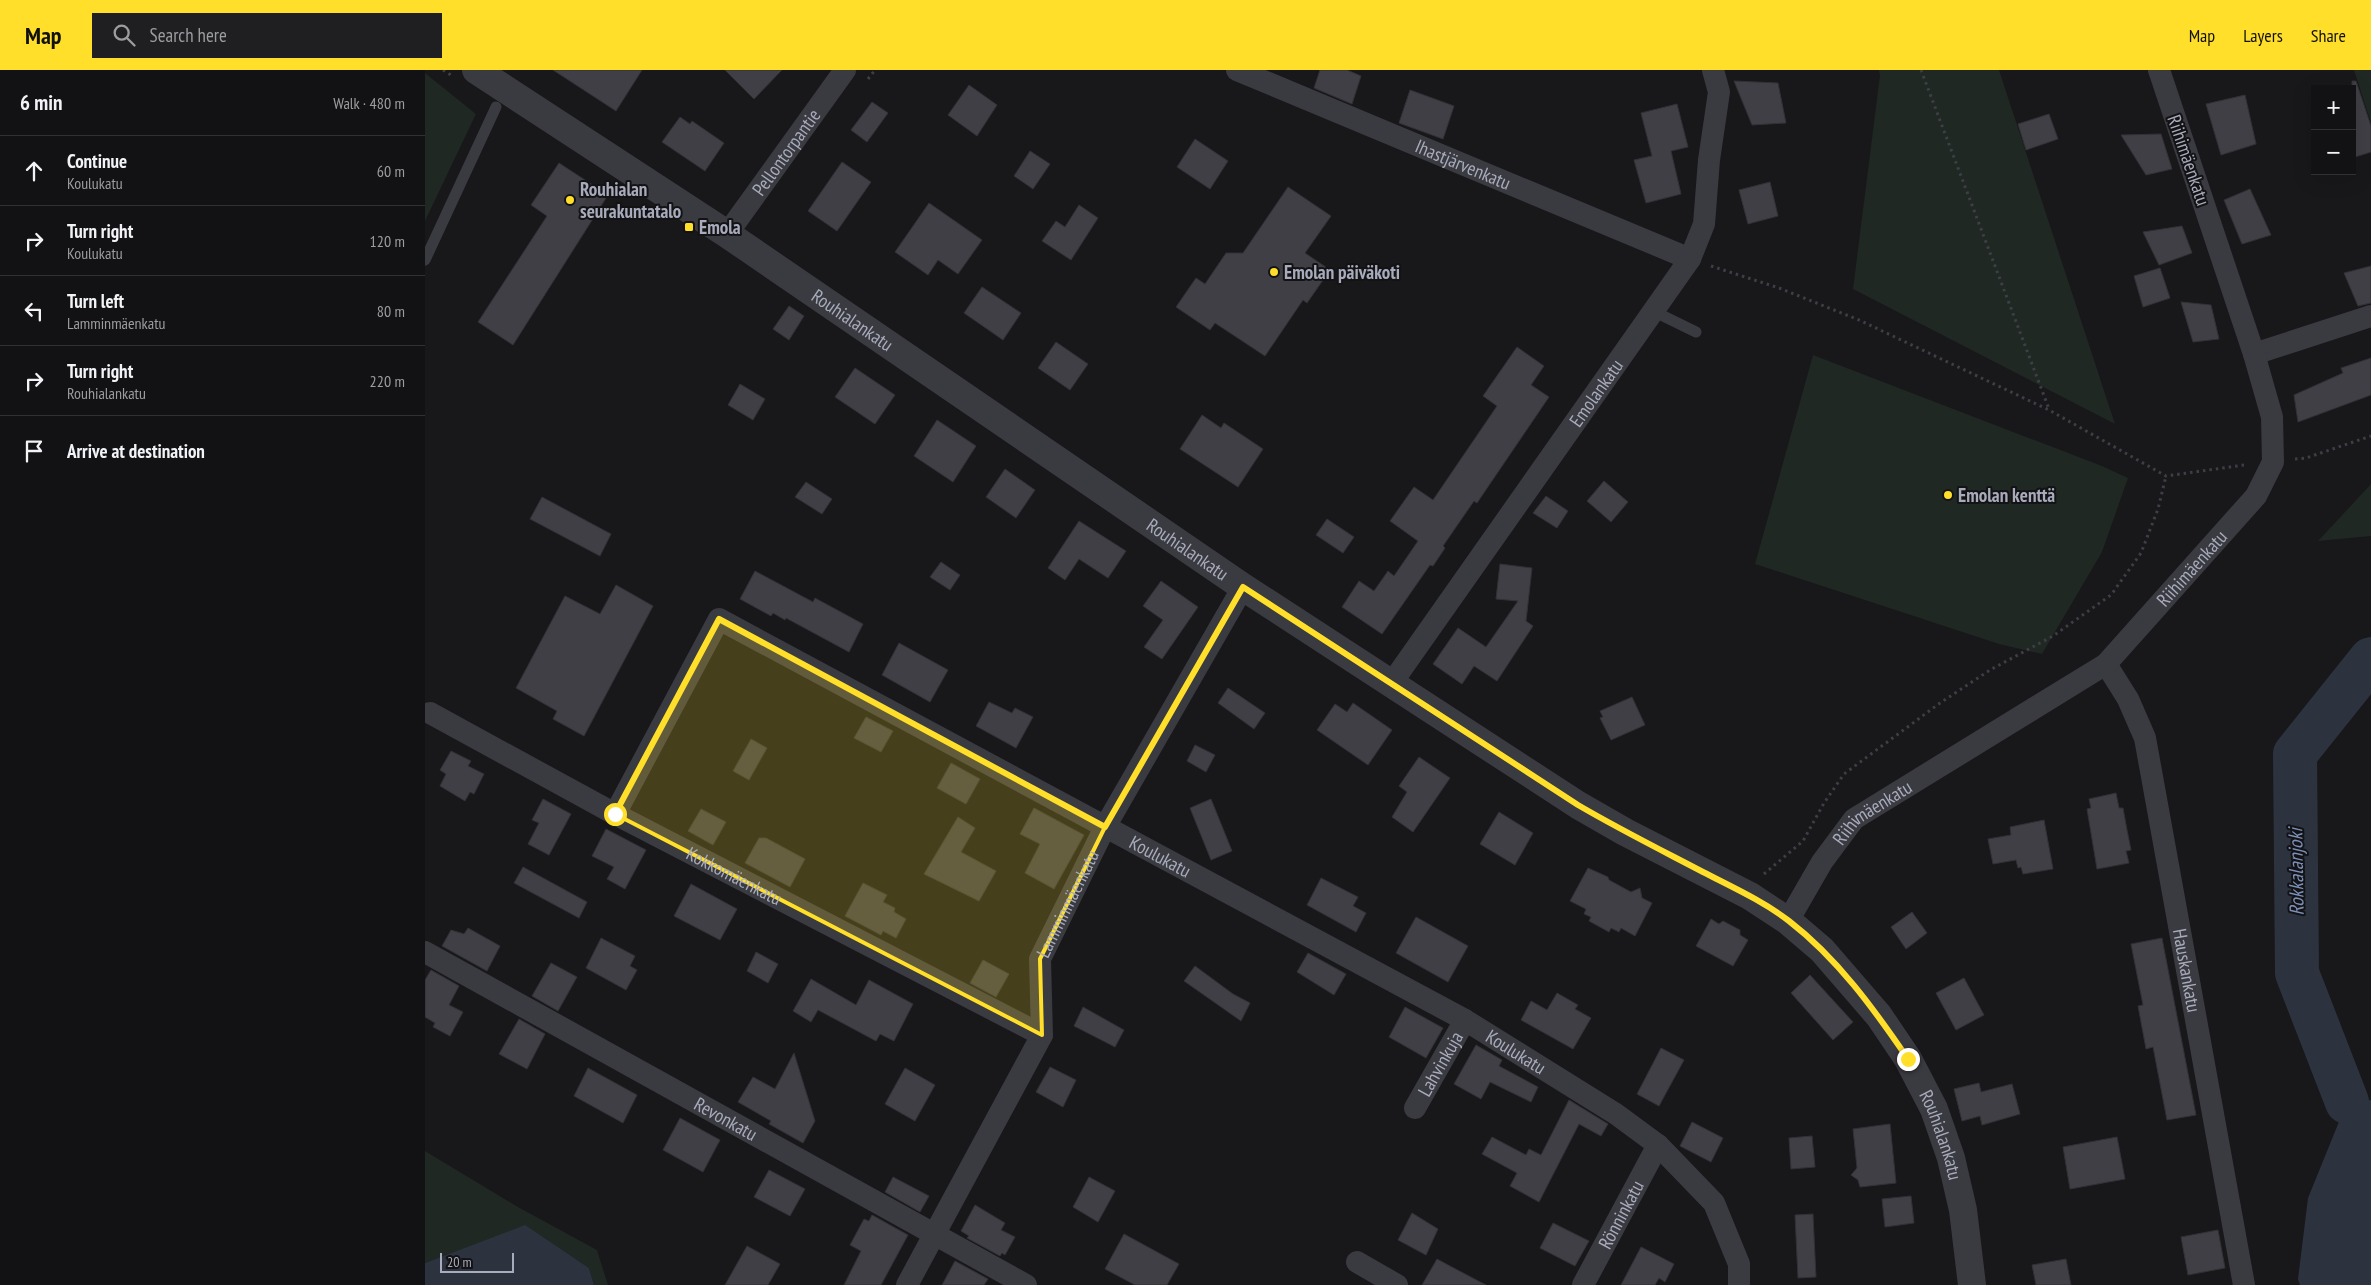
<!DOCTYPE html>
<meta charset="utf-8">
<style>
:root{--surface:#121114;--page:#1f1f22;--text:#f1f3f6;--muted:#9c9da0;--line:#313134;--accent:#ffdf2a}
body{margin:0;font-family:"PT Sans Narrow",sans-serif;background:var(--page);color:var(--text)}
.controls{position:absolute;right:15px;top:15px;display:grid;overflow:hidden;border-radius:0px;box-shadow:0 5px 20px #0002}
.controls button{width:45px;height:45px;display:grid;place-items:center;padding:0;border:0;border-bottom:1px solid var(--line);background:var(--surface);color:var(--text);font:25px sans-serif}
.scale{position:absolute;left:15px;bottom:12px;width:74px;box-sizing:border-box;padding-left:5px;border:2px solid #a8abbb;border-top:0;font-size:14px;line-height:18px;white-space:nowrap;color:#a8abbb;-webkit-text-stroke:4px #131215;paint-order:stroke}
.stop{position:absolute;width:15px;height:15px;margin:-11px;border:4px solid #ffdf2a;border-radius:50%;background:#fff}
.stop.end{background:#ffdf2a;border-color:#fff;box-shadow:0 1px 5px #0008}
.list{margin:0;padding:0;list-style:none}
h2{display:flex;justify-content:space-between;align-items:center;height:65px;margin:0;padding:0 20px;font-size:21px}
h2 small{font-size:16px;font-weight:400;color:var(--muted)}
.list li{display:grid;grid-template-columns:32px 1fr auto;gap:15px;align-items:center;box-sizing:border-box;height:70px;padding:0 20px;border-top:1px solid var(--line)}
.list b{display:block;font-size:19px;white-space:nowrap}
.list p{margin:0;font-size:16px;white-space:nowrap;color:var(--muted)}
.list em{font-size:16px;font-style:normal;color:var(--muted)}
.icon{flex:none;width:28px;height:28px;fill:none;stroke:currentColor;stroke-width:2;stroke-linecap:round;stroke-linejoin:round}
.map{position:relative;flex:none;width:1946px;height:1215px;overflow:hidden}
header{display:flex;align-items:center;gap:30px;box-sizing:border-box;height:70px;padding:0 25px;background:var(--accent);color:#111}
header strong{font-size:24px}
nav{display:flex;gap:28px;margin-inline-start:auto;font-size:18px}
.search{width:350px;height:45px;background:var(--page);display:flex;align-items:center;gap:12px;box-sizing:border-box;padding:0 18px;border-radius:0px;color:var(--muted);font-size:19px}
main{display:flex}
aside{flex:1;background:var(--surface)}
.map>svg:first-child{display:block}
.green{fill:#1f2822}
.water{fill:#2c333f}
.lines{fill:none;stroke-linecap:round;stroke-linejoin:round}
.river{stroke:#2c333f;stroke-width:44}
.building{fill:#3f3f45;stroke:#323136}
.path{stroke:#3e3f46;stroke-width:3;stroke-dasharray:2.5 4;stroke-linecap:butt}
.service{stroke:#3a3a41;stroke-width:11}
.minor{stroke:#3a3a41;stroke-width:22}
.tertiary{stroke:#3a3a41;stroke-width:28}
.route{stroke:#ffdf2a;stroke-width:6}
.marked{fill:#ffdf2a;fill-opacity:0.2;stroke:#ffdf2a;stroke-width:4;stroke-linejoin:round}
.poi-dot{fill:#ffdf2a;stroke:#131215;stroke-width:2}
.labels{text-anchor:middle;stroke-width:4;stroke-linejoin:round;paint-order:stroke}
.street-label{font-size:19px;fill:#a8abbb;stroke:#131215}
.poi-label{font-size:19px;font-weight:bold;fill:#a8abbb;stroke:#131215;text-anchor:start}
.water-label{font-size:20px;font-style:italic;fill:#7c91b9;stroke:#131215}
</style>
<header>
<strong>Map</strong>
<div class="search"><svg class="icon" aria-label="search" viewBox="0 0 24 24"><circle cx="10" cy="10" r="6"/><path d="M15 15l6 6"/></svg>Search here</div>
<nav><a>Map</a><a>Layers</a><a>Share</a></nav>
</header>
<main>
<aside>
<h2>6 min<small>Walk · 480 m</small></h2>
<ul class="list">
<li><svg class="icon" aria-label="ahead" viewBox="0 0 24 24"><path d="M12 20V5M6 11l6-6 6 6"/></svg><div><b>Continue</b><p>Koulukatu</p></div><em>60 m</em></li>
<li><svg class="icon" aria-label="right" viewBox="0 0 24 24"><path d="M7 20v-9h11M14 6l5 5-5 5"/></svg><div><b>Turn right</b><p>Koulukatu</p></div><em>120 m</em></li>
<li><svg class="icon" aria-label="left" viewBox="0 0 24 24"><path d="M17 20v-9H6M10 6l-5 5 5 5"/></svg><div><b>Turn left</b><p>Lamminmäenkatu</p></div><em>80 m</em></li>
<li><svg class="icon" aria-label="right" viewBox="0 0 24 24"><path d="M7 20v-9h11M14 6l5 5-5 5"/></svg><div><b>Turn right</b><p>Rouhialankatu</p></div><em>220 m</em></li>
<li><svg class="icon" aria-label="arrive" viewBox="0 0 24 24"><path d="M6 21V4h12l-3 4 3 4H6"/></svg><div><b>Arrive at destination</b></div></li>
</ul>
</aside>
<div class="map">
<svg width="1946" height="1215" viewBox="0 0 1946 1215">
<rect width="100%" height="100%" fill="#18171a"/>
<path class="green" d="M 1454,0 L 1574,0 L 1690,354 L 1428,219 L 1455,5 Z
M 1929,0 L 1946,0 L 1946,53 Z
M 0,3 L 51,44 L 0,151 Z
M 1388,285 L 1677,396 L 1703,408 L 1677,482 L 1617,584 L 1574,574 L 1330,494 Z
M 1946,414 L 1946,466 L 1893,471 Z
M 0,1081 L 93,1137 L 172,1180 L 183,1215 L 169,1215 L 164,1198 L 100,1156 L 0,1193 Z"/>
<path class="water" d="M 1946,1030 L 1946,1215 L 1875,1215 L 1873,1209 L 1883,1128 L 1922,1032 Z
M 100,1155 L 164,1198 L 169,1215 L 0,1215 L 0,1193 Z"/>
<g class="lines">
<path class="river" d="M 1922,1032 L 1872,903 L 1870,684 L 1946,589"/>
</g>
<path class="building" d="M 128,0 L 217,0 L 191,41 Z
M 300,0 L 357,0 L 329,29 Z
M 895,0 L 922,0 L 936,6 L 927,34 L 889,18 Z
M 1309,11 L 1353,13 L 1361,53 L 1327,55 Z
M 1927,11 L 1931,11 L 1946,56 L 1946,82 L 1927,88 Z
M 544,15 L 572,35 L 552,66 L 523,45 Z
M 985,20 L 1029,36 L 1018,69 L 974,53 Z
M 1820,25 L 1831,74 L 1796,85 L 1781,34 Z
M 447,32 L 463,43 L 442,72 L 426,60 Z
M 1252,34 L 1263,77 L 1246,81 L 1256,124 L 1221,133 L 1209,90 L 1227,86 L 1216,43 Z
M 1624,44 L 1633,69 L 1601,80 L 1593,54 Z
M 255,47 L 265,54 L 267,51 L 299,73 L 280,101 L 237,72 Z
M 1736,64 L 1747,99 L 1721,105 L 1696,65 Z
M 770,69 L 803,91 L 785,119 L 752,97 Z
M 605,81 L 625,94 L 608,119 L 589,106 Z
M 417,92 L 446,112 L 412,161 L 383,141 Z
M 134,93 L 183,125 L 88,275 L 53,252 L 122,146 L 106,135 Z
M 1345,112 L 1353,146 L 1323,154 L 1314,120 Z
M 863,117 L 906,146 L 880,183 L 905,200 L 882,233 L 878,230 L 840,286 L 790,253 L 785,260 L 751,237 L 771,208 L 780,214 L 801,183 L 818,183 Z
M 1825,119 L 1846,165 L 1817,174 L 1799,130 Z
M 504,133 L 557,170 L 533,204 L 513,190 L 503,205 L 470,182 Z
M 654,135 L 673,148 L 646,190 L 617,171 L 631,151 L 640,157 Z
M 1757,156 L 1767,183 L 1734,195 L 1718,162 Z
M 1946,196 L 1946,233 L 1933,236 L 1919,203 Z
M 1735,198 L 1745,228 L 1718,237 L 1709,206 Z
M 557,217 L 596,243 L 578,270 L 539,243 Z
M 1756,232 L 1786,235 L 1794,269 L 1768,272 Z
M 364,236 L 379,246 L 364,270 L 348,259 Z
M 631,272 L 663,294 L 645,320 L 613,298 Z
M 1092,277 L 1119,296 L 1106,315 L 1124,327 L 1052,433 L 1049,431 L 1018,476 L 1020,478 L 1008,496 L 1005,495 L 957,564 L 917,537 L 934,511 L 949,521 L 963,501 L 969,506 L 993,471 L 965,451 L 989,417 L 1008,430 L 1072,336 L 1058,326 Z
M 1946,288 L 1946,325 L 1873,352 L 1869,325 L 1918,303 L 1916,298 Z
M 430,298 L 470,325 L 450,354 L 410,327 Z
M 315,314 L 340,329 L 328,350 L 303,335 Z
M 777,345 L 796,358 L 799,353 L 838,379 L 813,417 L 755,379 Z
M 512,350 L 551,376 L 528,412 L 489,386 Z
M 580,399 L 610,420 L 591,448 L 561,427 Z
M 1179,411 L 1203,432 L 1186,452 L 1162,431 Z
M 381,412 L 407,429 L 397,444 L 370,427 Z
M 1121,426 L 1143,441 L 1132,458 L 1108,443 Z
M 117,427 L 186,464 L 175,486 L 105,449 Z
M 902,449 L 929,467 L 918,483 L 891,465 Z
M 654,451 L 701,481 L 683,508 L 654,489 L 640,510 L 623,498 Z
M 516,492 L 535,505 L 525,520 L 505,507 Z
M 1075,494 L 1107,498 L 1101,551 L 1108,556 L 1072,611 L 1049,596 L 1037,614 L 1008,594 L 1033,558 L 1061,577 L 1093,531 L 1071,529 Z
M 330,501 L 388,532 L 390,528 L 438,554 L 424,582 L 361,548 L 360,550 L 348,543 L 346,546 L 315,529 Z
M 736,511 L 773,537 L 737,589 L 719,577 L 738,550 L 718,536 Z
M 191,515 L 228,536 L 159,666 L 128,649 L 132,641 L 91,618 L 140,526 L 175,544 Z
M 474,573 L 523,600 L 505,632 L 457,605 Z
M 803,618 L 840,643 L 829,659 L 793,633 Z
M 1207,627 L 1220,655 L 1186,670 L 1175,648 L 1178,647 L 1175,641 Z
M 564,632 L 587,643 L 590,638 L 608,647 L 591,678 L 551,656 Z
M 928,633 L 967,660 L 943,695 L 892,660 L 910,634 L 922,642 Z
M 441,647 L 468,661 L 456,682 L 429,668 Z
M 326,669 L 342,678 L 324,710 L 308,701 Z
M 770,675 L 790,685 L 781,702 L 762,691 Z
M 26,681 L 46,691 L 43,696 L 59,704 L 49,724 L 45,722 L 40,731 L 15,716 L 21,704 L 15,700 Z
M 994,687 L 1025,708 L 988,762 L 967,747 L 982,722 L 974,716 Z
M 526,693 L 555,709 L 541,734 L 512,718 Z
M 1691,723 L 1694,738 L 1698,738 L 1702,760 L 1706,780 L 1701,781 L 1704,793 L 1672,799 L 1662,739 L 1666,738 L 1664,729 Z
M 118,729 L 146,744 L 124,785 L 103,774 L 114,753 L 107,750 Z
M 786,729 L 807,781 L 786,790 L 765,738 Z
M 609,738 L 659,765 L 629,819 L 600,803 L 615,774 L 595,764 Z
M 276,739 L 301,752 L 288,775 L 263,761 Z
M 1074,742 L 1108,763 L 1090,795 L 1055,774 Z
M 533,747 L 550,758 L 536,782 L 571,801 L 554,831 L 499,804 Z
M 1619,750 L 1628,799 L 1598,804 L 1596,797 L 1593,798 L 1591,790 L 1568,794 L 1563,769 L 1586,765 L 1585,757 Z
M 181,759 L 221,780 L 200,819 L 182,809 L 189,797 L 167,786 Z
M 334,768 L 341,768 L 380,789 L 365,817 L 320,793 Z
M 98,797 L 162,832 L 154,848 L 89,813 Z
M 1163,798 L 1183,807 L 1184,810 L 1206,822 L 1215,818 L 1217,828 L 1227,833 L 1210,866 L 1196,858 L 1194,862 L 1186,858 L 1184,862 L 1164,851 L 1166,847 L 1159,844 L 1161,839 L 1145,831 Z
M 896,808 L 933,827 L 928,836 L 941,843 L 931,862 L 882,835 Z
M 438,813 L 462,825 L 458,832 L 470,838 L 469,842 L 481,849 L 471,868 L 458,861 L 456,865 L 420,846 Z
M 266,814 L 312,839 L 295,870 L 249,846 Z
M 1487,842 L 1502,863 L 1481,879 L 1466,857 Z
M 991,847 L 1043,876 L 1023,912 L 971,883 Z
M 1286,849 L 1294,854 L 1298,851 L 1315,860 L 1315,865 L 1323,870 L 1308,896 L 1271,876 Z
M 43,858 L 75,876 L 62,901 L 17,876 L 26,860 L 39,864 Z
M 176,868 L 210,886 L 205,896 L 212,900 L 201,920 L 161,898 Z
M 1737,868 L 1771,1045 L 1742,1050 L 1728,977 L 1721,979 L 1713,936 L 1718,935 L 1706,874 Z
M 331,882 L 353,894 L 343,913 L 322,901 Z
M 883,883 L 921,904 L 909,925 L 872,902 Z
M 558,890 L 584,904 L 571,927 L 545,913 Z
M 126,893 L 152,907 L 133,941 L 107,926 Z
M 770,896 L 808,924 L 825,933 L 816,951 L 759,911 Z
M 6,900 L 34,916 L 24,935 L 38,942 L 25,966 L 8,957 L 10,953 L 0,947 L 0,910 Z
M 1385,905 L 1428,952 L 1408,970 L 1366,923 Z
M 1539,908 L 1559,945 L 1531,960 L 1511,923 Z
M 386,909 L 431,935 L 444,910 L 488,934 L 469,971 L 455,964 L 451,971 L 393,940 L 386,952 L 368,941 Z
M 1132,923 L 1153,935 L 1150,939 L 1166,948 L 1148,979 L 1096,950 L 1106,931 L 1122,940 Z
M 658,937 L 699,960 L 690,977 L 649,956 Z
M 980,937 L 1018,958 L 1001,988 L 964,967 Z
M 94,949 L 120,964 L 102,999 L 74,984 Z
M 1051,975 L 1077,990 L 1074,996 L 1113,1017 L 1106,1032 L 1065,1012 L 1056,1029 L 1029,1014 Z
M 1236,978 L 1259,990 L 1234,1036 L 1212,1024 Z
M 369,983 L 390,1051 L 378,1073 L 344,1054 L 346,1051 L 313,1032 L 328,1007 L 350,1019 Z
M 625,997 L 651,1010 L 638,1037 L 611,1022 Z
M 163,998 L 212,1025 L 198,1053 L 149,1026 Z
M 480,998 L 510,1015 L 490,1051 L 460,1034 Z
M 1554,1013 L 1556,1022 L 1587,1014 L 1595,1044 L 1557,1055 L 1555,1046 L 1537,1051 L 1529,1019 Z
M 1144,1030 L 1183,1054 L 1176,1066 L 1154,1054 L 1114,1132 L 1085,1116 L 1092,1103 L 1057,1084 L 1067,1067 L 1101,1085 L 1104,1079 L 1116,1085 Z
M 255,1048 L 295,1070 L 278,1102 L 238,1080 Z
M 1267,1052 L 1298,1068 L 1286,1092 L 1255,1076 Z
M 1465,1054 L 1471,1113 L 1435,1117 L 1433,1110 L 1426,1105 L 1432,1098 L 1428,1059 Z
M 1387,1066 L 1390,1097 L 1366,1099 L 1364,1068 Z
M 1692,1067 L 1700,1109 L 1645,1119 L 1638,1077 Z
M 344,1100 L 380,1119 L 365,1146 L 329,1127 Z
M 468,1107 L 504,1126 L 495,1142 L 460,1122 Z
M 664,1107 L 690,1121 L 673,1152 L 648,1137 Z
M 1486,1126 L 1489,1153 L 1460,1157 L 1457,1129 Z
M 550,1135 L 580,1153 L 576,1160 L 590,1167 L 580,1185 L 577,1183 L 575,1186 L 542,1168 L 544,1166 L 536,1161 Z
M 987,1143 L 1013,1159 L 1001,1185 L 973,1170 Z
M 1388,1144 L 1391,1207 L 1373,1208 L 1370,1145 Z
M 447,1145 L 483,1165 L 456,1215 L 419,1215 L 436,1181 L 425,1175 L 439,1149 L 444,1151 Z
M 1128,1153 L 1164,1171 L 1150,1196 L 1115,1178 Z
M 1793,1160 L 1800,1198 L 1763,1205 L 1756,1167 Z
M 699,1164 L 754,1194 L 742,1215 L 710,1215 L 680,1199 Z
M 322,1176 L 355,1194 L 343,1215 L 300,1215 Z
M 1216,1177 L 1249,1194 L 1240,1212 L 1234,1208 L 1230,1215 L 1196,1215 Z
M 1012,1189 L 1025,1196 L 1061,1215 L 997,1215 Z
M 1641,1189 L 1646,1215 L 1611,1215 L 1607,1195 Z
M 530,1191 L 563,1209 L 559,1215 L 517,1215 Z"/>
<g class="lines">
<path class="path" d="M 18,0 L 26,5
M 1496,0 L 1624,339
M 443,9 L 450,0
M 1286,196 L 1354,218 L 1434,250 L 1624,340 L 1741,406 L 1819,395
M 1870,389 L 1881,388 L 1946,366
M 1339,804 L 1378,771 L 1399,733 L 1419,704 L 1515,633 L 1565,600 L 1628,566 L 1686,525 L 1716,483 L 1733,439 L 1741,406"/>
<path class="service" d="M 0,190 L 71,37
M 1228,241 L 1271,262"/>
<g class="minor">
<path id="s1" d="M 812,0 L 1265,189"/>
<path id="s2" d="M 302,164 L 420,0"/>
<path d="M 1829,284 L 1946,246"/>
<path id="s3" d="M 1681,594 L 1703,629 L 1720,668 L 1819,1215"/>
<path id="s4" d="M 966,614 L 1265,189 L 1279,154 L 1284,90 L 1294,22 L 1288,0"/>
<path id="s5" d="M 5,643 L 190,744 L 617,965"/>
<path id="s6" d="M 190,744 L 294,549 L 1040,950 L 1191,1044 L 1233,1075 L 1289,1133 L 1314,1194 L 1314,1215"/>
<path id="s7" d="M 1363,851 L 1397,792 L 1429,749 L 1681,594 L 1831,426 L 1848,392 L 1847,347 L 1829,284 L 1734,0"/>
<path id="s8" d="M 0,882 L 601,1215"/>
<path id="s9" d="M 990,1038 L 1040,950"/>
<path d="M 932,1192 L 972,1215"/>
<path id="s10" d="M 482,1215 L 617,965 L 615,889 L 680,757 L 818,517"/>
<path id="s11" d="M 1158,1215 L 1233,1075"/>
</g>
<path class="tertiary" id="s12" d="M 51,0 L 302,164 L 818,517 L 987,627 L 1153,735 L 1200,762 L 1325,826 L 1363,851 L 1397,880 L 1454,946 L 1483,989 L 1509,1039 L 1526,1088 L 1538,1140 L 1547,1215"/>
</g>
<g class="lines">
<path class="route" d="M 190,744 L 294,549 L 680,757 L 818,517 L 1153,735 C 1194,759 1236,780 1278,802 C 1307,817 1338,831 1364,851 C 1412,888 1449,939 1483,989"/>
</g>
<path class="marked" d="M 294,549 L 680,757 L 615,889 L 617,965 L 190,744 Z"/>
<g class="poi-dot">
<circle cx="145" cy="130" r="5"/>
<rect x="259" y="152" width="10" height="10" rx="2.5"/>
<circle cx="849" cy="202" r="5"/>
<circle cx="1523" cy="425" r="5"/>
</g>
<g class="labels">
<g class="street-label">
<text dy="7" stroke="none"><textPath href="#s2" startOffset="101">Pellontorpantie</textPath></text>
<text transform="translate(1764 90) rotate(71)" y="7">Riihimäenkatu</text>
<text dy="7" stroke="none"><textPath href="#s1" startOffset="245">Ihastjärvenkatu</textPath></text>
<text dy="7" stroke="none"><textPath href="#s12" startOffset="452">Rouhialankatu</textPath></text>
<text dy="7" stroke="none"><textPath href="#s4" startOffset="356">Emolankatu</textPath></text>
<text dy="7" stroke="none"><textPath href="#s12" startOffset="858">Rouhialankatu</textPath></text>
<text dy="7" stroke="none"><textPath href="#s7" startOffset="546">Riihimäenkatu</textPath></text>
<text dy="7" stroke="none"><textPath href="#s7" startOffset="140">Riihimäenkatu</textPath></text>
<text dy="7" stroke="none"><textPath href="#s6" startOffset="722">Koulukatu</textPath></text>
<text dy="7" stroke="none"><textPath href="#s5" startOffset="345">Kokkomäenkatu</textPath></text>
<text dy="7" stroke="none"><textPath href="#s10" startOffset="422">Lamminmäenkatu</textPath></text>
<text dy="7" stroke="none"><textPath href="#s3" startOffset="320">Hauskankatu</textPath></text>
<text dy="7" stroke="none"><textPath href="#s6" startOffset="1128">Koulukatu</textPath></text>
<text dy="7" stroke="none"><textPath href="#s9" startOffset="51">Lahvinkuja</textPath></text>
<text dy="7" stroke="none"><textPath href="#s8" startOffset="344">Revonkatu</textPath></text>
<text dy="7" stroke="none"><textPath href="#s12" startOffset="1832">Rouhialankatu</textPath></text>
<text dy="7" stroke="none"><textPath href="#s11" startOffset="80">Rönninkatu</textPath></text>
</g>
<g class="poi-label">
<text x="155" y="126">Rouhialan<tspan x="155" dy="22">seurakuntatalo</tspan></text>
<text x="274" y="164">Emola</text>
<text x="859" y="209">Emolan päiväkoti</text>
<text x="1533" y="432">Emolan kenttä</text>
</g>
<g class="water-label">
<text transform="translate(1871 802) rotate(-91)" y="7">Rokkalanjoki</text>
</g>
</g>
</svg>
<div class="controls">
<button>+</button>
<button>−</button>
</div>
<div class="scale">20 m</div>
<div class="stop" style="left:190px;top:744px"></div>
<div class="stop end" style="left:1483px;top:989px"></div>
</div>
</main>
